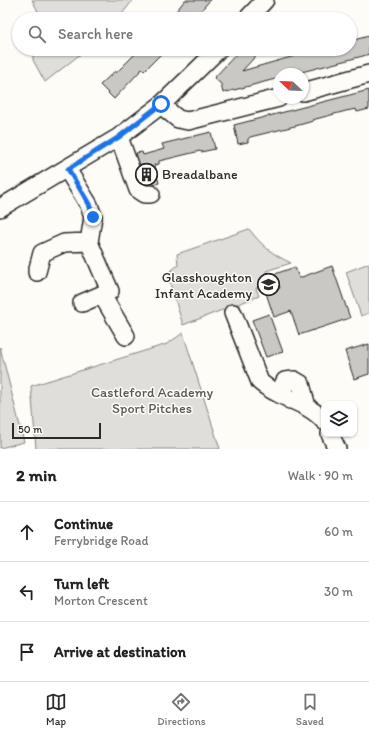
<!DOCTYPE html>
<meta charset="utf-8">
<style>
:root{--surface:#fff;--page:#f2f2f2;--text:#202124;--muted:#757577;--line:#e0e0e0;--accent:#2b2b2b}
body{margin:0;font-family:Itim,sans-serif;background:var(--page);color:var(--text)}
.controls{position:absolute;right:12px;bottom:12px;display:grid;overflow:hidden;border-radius:8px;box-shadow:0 1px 3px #0004}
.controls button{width:36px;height:36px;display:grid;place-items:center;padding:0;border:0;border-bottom:1px solid var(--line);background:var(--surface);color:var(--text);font:20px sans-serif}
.compass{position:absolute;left:273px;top:68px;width:36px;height:36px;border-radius:50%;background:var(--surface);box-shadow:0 1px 3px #0004;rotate:293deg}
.scale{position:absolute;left:12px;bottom:10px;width:89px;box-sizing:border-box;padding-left:4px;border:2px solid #2b2b2b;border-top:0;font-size:11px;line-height:14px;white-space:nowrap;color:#2b2b2b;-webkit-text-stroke:3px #fdfcf7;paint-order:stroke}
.stop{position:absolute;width:12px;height:12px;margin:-9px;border:3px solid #1a73e8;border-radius:50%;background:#fff}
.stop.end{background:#1a73e8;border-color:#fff;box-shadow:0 1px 4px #0008}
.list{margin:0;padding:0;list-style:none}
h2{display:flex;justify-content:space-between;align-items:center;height:52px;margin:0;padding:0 16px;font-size:17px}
h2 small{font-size:13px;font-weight:400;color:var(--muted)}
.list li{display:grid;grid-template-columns:26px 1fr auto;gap:12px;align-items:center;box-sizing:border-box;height:60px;padding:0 16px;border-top:1px solid var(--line)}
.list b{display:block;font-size:15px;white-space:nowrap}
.list p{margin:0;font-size:13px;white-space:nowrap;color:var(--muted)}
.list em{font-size:13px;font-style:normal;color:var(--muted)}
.icon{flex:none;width:22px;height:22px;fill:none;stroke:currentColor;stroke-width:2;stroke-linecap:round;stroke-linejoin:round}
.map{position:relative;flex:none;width:369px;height:449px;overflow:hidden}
.search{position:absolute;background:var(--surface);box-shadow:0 1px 3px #0004;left:12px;right:12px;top:12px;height:44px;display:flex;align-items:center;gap:10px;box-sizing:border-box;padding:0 14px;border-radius:22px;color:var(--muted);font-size:15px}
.sheet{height:232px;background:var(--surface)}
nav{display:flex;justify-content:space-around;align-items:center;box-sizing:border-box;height:56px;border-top:1px solid var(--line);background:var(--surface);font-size:11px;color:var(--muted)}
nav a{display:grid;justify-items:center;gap:2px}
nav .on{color:var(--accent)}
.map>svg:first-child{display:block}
.green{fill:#dfdeda;stroke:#858482}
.building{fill:#c9c8c4;stroke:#2b2b2b}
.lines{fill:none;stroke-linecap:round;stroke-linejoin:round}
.minor-casing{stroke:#2b2b2b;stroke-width:20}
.minor{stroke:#fdfcf7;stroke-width:17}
.route{stroke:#1a73e8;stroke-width:5}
.labels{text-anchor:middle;stroke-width:3;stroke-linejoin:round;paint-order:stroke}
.poi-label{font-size:14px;fill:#2b2b2b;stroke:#fdfcf7;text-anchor:start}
.park-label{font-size:14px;fill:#585857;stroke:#fdfcf7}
</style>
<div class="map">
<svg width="369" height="449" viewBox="0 0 369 449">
<rect width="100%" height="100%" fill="#fdfcf7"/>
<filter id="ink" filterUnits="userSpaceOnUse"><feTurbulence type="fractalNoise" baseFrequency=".025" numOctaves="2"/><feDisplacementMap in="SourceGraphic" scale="8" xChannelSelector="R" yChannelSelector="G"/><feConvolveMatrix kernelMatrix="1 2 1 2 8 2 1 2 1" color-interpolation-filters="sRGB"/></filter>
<g filter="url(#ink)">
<path class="green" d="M 32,0 L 133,0 L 118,19 L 42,19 Z
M 33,49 L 87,49 L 45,82 L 33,60 Z
M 249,229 C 262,246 272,254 291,263 L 266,271 L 270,284 L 256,288 L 259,296 L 183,325 L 167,274 L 178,265 L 177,254 Z
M 369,263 L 369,313 L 361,316 L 346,272 Z
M 183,333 L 220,449 L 36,449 L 31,386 L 167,344 Z
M 0,347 L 24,442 L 0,448 Z"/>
<path class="building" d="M 185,0 L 210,0 L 194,19 L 170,19 Z
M 369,36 L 369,54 L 363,56 L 294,74 L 279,74 L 279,78 L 223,93 L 221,84 L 214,78 L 241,49 L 262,49 L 242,71 L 319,49 L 350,49 L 350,41 Z
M 140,49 L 166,49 L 144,71 L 142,69 L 114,99 L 100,85 L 115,71 L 116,73 Z
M 369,90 L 369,109 L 357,112 L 356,109 L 346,111 L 312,120 L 313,121 L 299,125 L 250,137 L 248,139 L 248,142 L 238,144 L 234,125 Z
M 211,132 L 215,149 L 201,152 L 200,151 L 159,161 L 159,164 L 154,165 L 159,183 L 154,185 L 146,184 L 136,153 L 142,152 L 143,155 L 164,149 L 162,144 Z
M 332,266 L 350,318 L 299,335 L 291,311 L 274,317 L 266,293 L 280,288 L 275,274 L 295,267 L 299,278 Z
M 269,314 L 283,352 L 266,357 L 252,320 Z
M 369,344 L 369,374 L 354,379 L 345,351 Z"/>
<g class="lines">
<defs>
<path id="minor" d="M 247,19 L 265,0
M 303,92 L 369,74
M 161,105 L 178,119 L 188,121 L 279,98
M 119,137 L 138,190 L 144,194 L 151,194
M 67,169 L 89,205 L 93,217 L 89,242 L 110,291 L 82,303
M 0,208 L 119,137 L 161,105 L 219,49
M 37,272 L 42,253 L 64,243 L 89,242
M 102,295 L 126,336
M 233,313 L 260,382 C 279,399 307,401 324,421
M 290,400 L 281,389 L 285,381 L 294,380 L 301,384 L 307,407
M 330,434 L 337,449"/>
</defs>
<use href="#minor" class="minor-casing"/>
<use href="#minor" class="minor"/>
</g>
</g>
<g class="lines" filter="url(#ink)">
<path class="route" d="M 93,217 L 89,204 L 68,169 L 119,137 L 161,104"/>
</g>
<defs>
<symbol id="building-ring" viewBox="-11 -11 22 22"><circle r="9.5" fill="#fdfcf7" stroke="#2b2b2b" stroke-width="1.5"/><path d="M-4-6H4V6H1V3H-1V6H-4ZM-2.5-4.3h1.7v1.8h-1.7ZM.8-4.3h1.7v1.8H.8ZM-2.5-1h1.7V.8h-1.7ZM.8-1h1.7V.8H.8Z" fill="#2b2b2b"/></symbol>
<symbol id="school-ring" viewBox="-11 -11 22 22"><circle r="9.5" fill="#fdfcf7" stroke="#2b2b2b" stroke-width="1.5"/><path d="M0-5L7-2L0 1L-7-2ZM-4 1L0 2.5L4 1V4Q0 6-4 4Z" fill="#2b2b2b"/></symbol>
</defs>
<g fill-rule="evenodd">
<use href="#building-ring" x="134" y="162" width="25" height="25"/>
<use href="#school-ring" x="256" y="272" width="25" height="25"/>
</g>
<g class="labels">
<g class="poi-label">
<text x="162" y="179">Breadalbane</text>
<text x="252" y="282" text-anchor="end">Glasshoughton<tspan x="252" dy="16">Infant Academy</tspan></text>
</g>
<g class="park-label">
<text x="152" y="397">Castleford Academy<tspan x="152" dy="16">Sport Pitches</tspan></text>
</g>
</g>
</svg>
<div class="controls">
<button><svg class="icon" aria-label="layers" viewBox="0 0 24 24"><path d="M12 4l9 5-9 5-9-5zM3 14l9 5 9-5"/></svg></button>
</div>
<svg class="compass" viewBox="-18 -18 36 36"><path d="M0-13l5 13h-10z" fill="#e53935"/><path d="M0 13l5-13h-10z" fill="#757577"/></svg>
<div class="scale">50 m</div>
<div class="stop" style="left:161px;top:104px"></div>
<div class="stop end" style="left:93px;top:217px"></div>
<div class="search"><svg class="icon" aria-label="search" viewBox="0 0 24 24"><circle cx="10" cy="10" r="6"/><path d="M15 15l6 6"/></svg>Search here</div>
</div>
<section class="sheet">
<h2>2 min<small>Walk · 90 m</small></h2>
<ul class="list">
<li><svg class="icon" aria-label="ahead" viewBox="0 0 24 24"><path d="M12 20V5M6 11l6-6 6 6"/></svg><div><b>Continue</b><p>Ferrybridge Road</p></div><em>60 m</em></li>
<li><svg class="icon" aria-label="left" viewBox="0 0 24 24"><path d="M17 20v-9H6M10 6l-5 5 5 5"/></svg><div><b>Turn left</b><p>Morton Crescent</p></div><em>30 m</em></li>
<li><svg class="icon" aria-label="arrive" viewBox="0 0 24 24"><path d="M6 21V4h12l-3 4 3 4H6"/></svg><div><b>Arrive at destination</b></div></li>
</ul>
</section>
<nav>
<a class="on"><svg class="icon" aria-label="map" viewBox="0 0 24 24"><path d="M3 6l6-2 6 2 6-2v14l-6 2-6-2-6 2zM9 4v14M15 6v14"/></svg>Map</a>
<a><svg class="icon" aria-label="directions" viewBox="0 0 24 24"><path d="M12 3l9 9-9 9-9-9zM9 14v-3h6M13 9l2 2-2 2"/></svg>Directions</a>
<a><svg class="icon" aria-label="saved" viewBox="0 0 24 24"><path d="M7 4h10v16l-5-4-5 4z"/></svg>Saved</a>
</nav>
